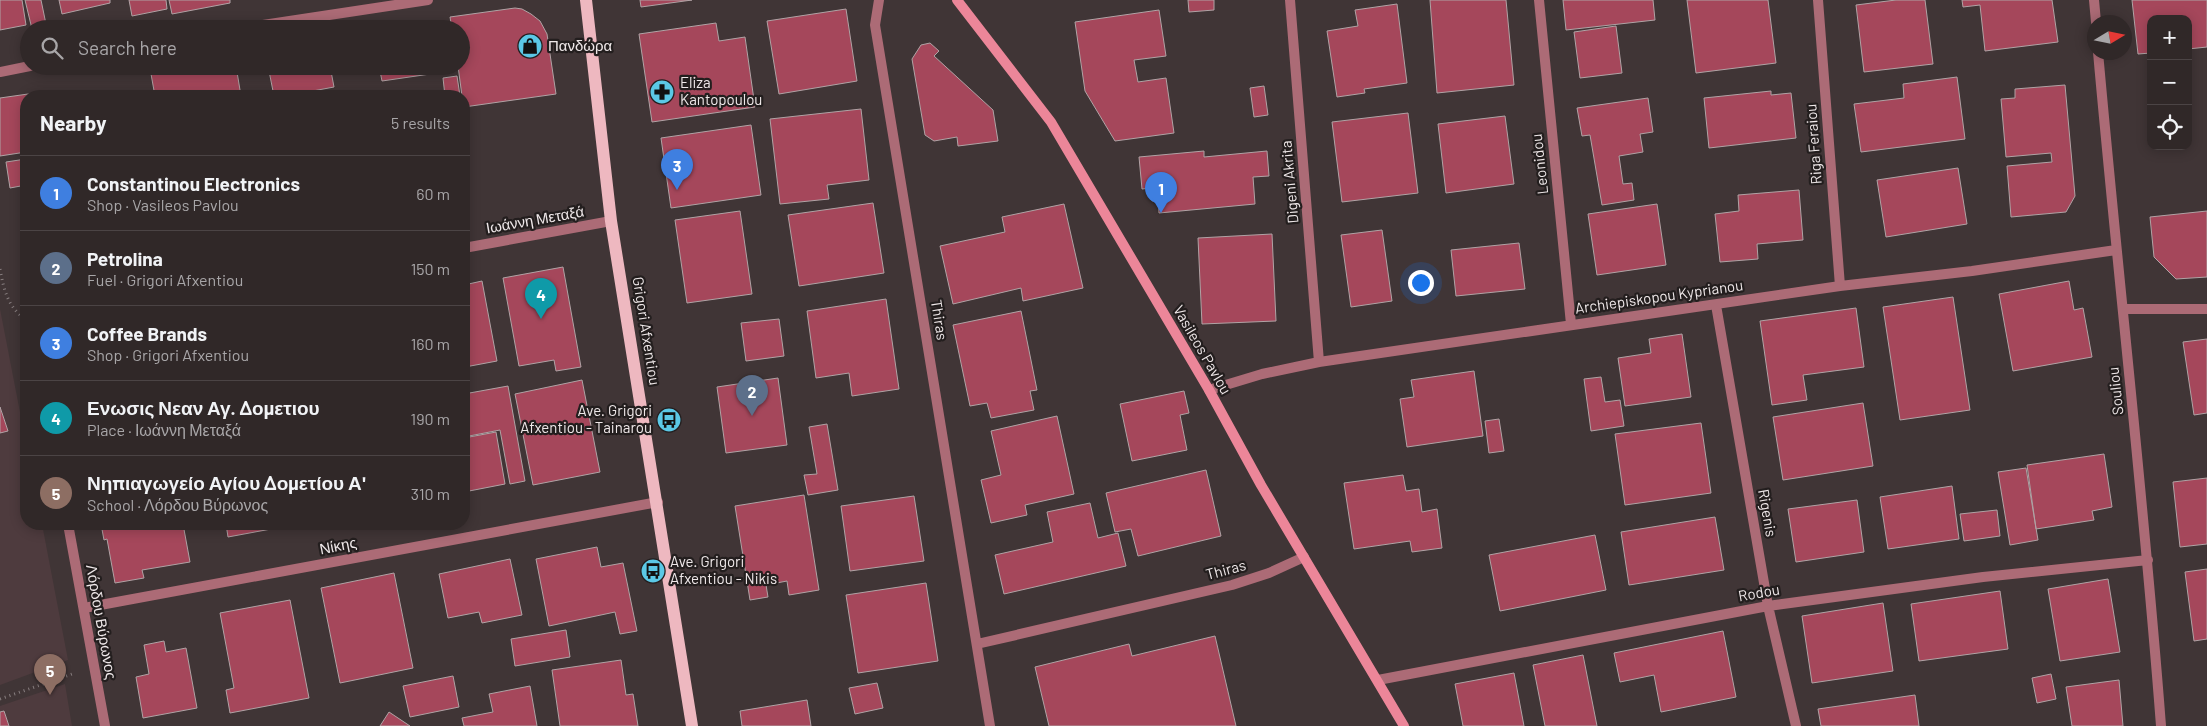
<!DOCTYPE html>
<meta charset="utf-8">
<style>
:root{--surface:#302828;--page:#383030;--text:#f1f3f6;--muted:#a8a6a8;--line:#4b4445;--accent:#1a73e8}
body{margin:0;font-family:Barlow,sans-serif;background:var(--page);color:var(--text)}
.controls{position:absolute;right:15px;top:15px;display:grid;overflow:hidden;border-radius:10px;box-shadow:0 2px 12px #0003}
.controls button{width:45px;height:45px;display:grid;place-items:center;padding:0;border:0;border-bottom:1px solid var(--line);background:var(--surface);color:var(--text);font:25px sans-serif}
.compass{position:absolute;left:2087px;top:15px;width:45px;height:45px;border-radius:50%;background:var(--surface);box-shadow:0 2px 12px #0003;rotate:80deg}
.you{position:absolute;left:1420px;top:282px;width:18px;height:18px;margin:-12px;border:4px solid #fff;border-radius:50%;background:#1a73e8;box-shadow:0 0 0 8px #1a73e833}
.badge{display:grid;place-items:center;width:32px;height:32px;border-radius:50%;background:var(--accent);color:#fff;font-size:16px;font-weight:700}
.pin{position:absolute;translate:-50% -41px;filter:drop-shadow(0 1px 2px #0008)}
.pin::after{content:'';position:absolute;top:26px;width:18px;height:15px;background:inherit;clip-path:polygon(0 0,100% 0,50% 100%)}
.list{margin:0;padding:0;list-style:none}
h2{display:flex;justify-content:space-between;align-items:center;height:65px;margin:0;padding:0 20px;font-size:21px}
h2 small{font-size:16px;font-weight:400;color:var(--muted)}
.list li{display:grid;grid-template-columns:32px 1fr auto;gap:15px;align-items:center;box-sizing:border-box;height:75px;padding:0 20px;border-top:1px solid var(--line)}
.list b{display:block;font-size:19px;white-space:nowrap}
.list p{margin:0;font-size:16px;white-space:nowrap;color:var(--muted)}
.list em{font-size:16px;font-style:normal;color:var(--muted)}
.icon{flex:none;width:28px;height:28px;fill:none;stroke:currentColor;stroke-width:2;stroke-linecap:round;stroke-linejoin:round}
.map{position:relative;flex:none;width:2207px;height:726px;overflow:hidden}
.search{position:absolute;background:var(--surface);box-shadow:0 2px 12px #0003;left:20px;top:20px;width:450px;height:55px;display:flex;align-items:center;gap:12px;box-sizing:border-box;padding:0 18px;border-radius:28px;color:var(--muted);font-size:19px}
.panel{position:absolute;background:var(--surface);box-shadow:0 2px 12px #0003;left:20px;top:90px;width:450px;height:440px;border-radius:20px}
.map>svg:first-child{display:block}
.built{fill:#4e3b3e}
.building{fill:#a5475b;stroke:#b0a3a5}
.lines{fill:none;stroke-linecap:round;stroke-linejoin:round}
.path{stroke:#877e7f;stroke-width:3;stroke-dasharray:1 4;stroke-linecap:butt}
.street{stroke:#ac6b76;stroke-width:10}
.secondary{stroke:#ec8699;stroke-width:10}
.primary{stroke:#eeb8c0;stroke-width:12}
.labels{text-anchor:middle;stroke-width:4.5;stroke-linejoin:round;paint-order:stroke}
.poi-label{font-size:15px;fill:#efe8e9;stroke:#231e1e;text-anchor:start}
.street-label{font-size:15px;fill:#efe8e9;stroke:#231e1e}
</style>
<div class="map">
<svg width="2207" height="726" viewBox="0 0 2207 726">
<rect width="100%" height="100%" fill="#403536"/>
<path class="built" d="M 0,309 L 26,443 L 26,524 L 42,524 L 68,660 L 0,685 Z
M 65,684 L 72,726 L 0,726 L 0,706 Z"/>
<path class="building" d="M 0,0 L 22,0 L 26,25 L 0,30 Z
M 25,0 L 41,0 L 47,29 L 32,29 Z
M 59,0 L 110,0 L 110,3 L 62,14 Z
M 129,0 L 166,0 L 167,9 L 132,16 Z
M 169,0 L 230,0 L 230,3 L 172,14 Z
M 640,0 L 692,0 L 641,7 Z
M 1188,0 L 1214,0 L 1214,10 L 1189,12 Z
M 1430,0 L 1506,0 L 1514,85 L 1437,93 Z
M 1563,0 L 1653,0 L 1655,20 L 1566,30 Z
M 1687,0 L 1768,0 L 1776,63 L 1696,73 Z
M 1896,0 L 1925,0 L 1933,64 L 1864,72 L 1856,5 Z
M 1962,0 L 2052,0 L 2058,42 L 1985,51 L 1980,5 L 1963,7 Z
M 2132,0 L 2207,0 L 2207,47 L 2188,49 L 2188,19 L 2151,19 L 2151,53 L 2138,54 Z
M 1397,4 L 1407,83 L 1364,89 L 1365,93 L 1337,97 L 1327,31 L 1358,26 L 1355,10 Z
M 515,8 L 522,9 L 531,14 L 540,21 L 547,34 L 556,94 L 464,107 L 464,96 L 462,96 L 458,66 L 461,66 L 461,29 L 452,29 L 450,17 Z
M 846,9 L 857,81 L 779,94 L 767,21 Z
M 1159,10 L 1166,56 L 1134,60 L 1138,82 L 1166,78 L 1174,133 L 1115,141 L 1085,91 L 1075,22 Z
M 716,23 L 719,41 L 745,37 L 755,107 L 652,122 L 639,34 Z
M 1616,26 L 1622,73 L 1580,78 L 1574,32 Z
M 930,43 L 939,51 L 934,56 L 993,110 L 998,141 L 958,146 L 957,137 L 934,141 L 925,135 L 912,59 L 921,45 Z
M 193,66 L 236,66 L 241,96 L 155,96 L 151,74 Z
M 268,66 L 330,66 L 334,87 L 286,96 L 274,96 Z
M 379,66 L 443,66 L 444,72 L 382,81 Z
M 457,76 L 460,96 L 445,96 L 443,78 Z
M 1957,77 L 1965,139 L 1861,152 L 1854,104 L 1904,98 L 1903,84 Z
M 2065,85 L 2075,196 L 2066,212 L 2011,217 L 2007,166 L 2052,162 L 2051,153 L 2006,157 L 2001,99 L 2015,98 L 2015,89 Z
M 1264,86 L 1268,115 L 1254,117 L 1250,88 Z
M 1771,91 L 1771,95 L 1791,93 L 1796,138 L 1709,148 L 1704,98 Z
M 42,92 L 43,96 L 26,96 L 26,152 L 0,156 L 0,98 Z
M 1648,98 L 1653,132 L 1640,134 L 1643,152 L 1619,156 L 1623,184 L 1632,183 L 1634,200 L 1602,205 L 1590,135 L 1582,136 L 1577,108 Z
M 861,109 L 869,180 L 827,185 L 829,199 L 780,204 L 770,119 Z
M 1408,113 L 1418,193 L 1342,202 L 1332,122 Z
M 1505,116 L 1514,184 L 1446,193 L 1438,124 Z
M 751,125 L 761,195 L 671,208 L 661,138 Z
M 1204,151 L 1204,157 L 1267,151 L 1269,176 L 1253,177 L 1255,204 L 1159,213 L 1158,200 L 1152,201 L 1151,188 L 1142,189 L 1139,157 Z
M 26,159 L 26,185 L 10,188 L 6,162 Z
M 1958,168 L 1967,224 L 1886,237 L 1877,180 Z
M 1799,190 L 1803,240 L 1757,244 L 1758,259 L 1720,262 L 1715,214 L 1739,211 L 1738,195 Z
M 873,203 L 884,273 L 799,286 L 788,215 Z
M 1064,204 L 1083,288 L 1023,301 L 1021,288 L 953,304 L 940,246 L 1005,232 L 1002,217 Z
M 1657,204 L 1666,265 L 1597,275 L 1588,214 Z
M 740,211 L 752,294 L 687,303 L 675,220 Z
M 2207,211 L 2207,277 L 2176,279 L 2154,257 L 2150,217 Z
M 1382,230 L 1392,301 L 1351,307 L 1341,235 Z
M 1272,234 L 1276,321 L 1202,324 L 1198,238 Z
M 1519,243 L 1525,289 L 1456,296 L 1451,250 Z
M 563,267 L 581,367 L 556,371 L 554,360 L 519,366 L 503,278 Z
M 482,281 L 497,361 L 465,367 L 464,285 Z
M 2069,281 L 2074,310 L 2083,308 L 2092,357 L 2013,371 L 1999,294 Z
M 1953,297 L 1970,410 L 1900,420 L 1883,307 Z
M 886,299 L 899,389 L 852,396 L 849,373 L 816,378 L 807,311 Z
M 1856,308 L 1864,367 L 1803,375 L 1807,400 L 1772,405 L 1760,321 Z
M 1021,311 L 1037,390 L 1030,391 L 1034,410 L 991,418 L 987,403 L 970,406 L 953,325 Z
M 779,319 L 784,356 L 746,361 L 741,323 Z
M 1682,334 L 1691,397 L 1625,406 L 1618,358 L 1651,353 L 1649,339 Z
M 2207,339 L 2207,413 L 2194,415 L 2183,342 Z
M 1474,371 L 1483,436 L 1407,447 L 1400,399 L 1414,397 L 1411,380 Z
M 1601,377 L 1605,402 L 1620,400 L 1624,426 L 1591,431 L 1584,379 Z
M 778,378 L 787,445 L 726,453 L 717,387 Z
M 582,380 L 600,472 L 533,485 L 515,394 Z
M 508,386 L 525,481 L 510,484 L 500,430 L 464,437 L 464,394 Z
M 1184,391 L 1189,413 L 1180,415 L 1187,450 L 1132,461 L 1120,404 Z
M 1863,403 L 1873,466 L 1783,480 L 1773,417 Z
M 0,407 L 8,431 L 0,433 Z
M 1057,416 L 1074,494 L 1025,505 L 1027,515 L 991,523 L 981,480 L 1001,475 L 991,431 Z
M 1499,419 L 1504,451 L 1489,453 L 1485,421 Z
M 1701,423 L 1711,493 L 1625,505 L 1615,434 Z
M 827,424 L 838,490 L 808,495 L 804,475 L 817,474 L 809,427 Z
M 496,432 L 505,484 L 464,492 L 464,438 Z
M 2104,454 L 2112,507 L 2092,511 L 2094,520 L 2036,529 L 2027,465 Z
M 2026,468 L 2038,540 L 2010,545 L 1998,472 Z
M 1206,470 L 1221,536 L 1138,556 L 1131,529 L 1115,532 L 1106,493 Z
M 1403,475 L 1406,491 L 1419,489 L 1422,512 L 1437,509 L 1442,548 L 1412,552 L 1410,541 L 1354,549 L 1344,483 Z
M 2207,478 L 2207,544 L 2180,547 L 2173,482 Z
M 1952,486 L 1959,539 L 1888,549 L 1880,497 Z
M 804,495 L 819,590 L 789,595 L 787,581 L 766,585 L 768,597 L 750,600 L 735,506 Z
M 914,496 L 924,561 L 850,571 L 841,506 Z
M 1857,500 L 1864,552 L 1796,562 L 1788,509 Z
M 1090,503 L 1098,538 L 1118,533 L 1126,566 L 1004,594 L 995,555 L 1053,542 L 1047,512 Z
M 1997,510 L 2000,536 L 1964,541 L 1960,514 Z
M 1715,517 L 1724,570 L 1629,585 L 1621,532 Z
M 101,524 L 135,524 L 136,527 L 157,524 L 183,524 L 190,562 L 142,570 L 144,578 L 115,583 L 107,539 L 104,540 Z
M 226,524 L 298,524 L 228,537 Z
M 1595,535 L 1606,590 L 1500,611 L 1489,555 Z
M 597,547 L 601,567 L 623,563 L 637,631 L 620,634 L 615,612 L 549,626 L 536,559 Z
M 510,559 L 522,615 L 482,623 L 479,612 L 448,618 L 439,574 Z
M 2207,569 L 2207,639 L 2194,641 L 2185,572 Z
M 394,573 L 413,668 L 340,683 L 321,588 Z
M 2108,579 L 2120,652 L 2060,661 L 2048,589 Z
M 926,583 L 938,661 L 858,673 L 846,595 Z
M 2000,591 L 2008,649 L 1919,661 L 1911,604 Z
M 290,600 L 309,698 L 230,713 L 226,690 L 234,688 L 220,613 Z
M 1883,603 L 1893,671 L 1812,683 L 1802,616 Z
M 566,630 L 570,657 L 515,666 L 511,639 Z
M 1723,631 L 1736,697 L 1661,712 L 1654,675 L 1620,682 L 1614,653 Z
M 1215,636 L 1236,726 L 1049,726 L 1035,667 L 1129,644 L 1132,656 Z
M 164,641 L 166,652 L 186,648 L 197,708 L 143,718 L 136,677 L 149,674 L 144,645 Z
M 1583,655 L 1597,726 L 1545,726 L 1533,665 Z
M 621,660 L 626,695 L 633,694 L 638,726 L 560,726 L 552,670 Z
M 1514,673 L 1524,726 L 1463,726 L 1455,684 Z
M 2051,674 L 2056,699 L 2037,703 L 2032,678 Z
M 453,676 L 459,707 L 410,717 L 403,686 Z
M 2119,680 L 2123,726 L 2072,726 L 2066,687 Z
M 877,683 L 883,708 L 855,714 L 849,688 Z
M 530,686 L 537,726 L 464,726 L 462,718 L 493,712 L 489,694 Z
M 1915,695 L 1919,726 L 1821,726 L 1818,709 Z
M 807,700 L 811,726 L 742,726 L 740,711 Z
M 4,711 L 9,726 L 0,726 L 0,712 Z
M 389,712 L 410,726 L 380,726 Z"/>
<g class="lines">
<path class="path" d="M 0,269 C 4,291 8,307 26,320
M 0,699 L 75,673"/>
<path class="street" d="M 879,0 L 875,25 L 990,726
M 1290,0 L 1319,362
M 1539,0 L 1571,324
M 1818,0 L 1840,286
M 2094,0 L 2096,22
M 237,29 L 428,0
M 2098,52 C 2118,277 2144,501 2161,726
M 0,72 L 30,66
M 464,248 L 611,221
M 1716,305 L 1768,606 L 1796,726
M 2123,309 L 2207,309
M 1209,390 L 1262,374 L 1319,362 L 1840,286 L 1972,271 L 2116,250
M 68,524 L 105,726
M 84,608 L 658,502
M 977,644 L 1232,585 L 1269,573 L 1304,557
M 1378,680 L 1768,606 L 1983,577 L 2148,560"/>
<path class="secondary" d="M 957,0 L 1051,122 L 1209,390 L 1261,485 L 1404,726"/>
<path class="primary" d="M 586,0 L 611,221 L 692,726"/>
</g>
<defs>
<symbol id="shop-disc" viewBox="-11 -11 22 22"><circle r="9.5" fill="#5bc8e6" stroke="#231e1e"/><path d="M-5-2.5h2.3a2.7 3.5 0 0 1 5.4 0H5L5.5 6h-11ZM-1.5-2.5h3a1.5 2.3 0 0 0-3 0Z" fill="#111"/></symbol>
<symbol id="pharmacy-disc" viewBox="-11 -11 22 22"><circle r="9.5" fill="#5bc8e6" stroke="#231e1e"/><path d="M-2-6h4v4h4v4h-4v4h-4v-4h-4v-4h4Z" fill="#111"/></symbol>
<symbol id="bus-disc" viewBox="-11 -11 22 22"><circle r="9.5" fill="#5bc8e6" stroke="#231e1e"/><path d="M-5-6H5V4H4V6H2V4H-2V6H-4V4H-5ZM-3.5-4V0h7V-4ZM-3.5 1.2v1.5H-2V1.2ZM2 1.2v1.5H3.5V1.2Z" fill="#111"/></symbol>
</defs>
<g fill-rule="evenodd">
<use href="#shop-disc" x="516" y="32" width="28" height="28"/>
<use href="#pharmacy-disc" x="648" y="78" width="28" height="28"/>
<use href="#bus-disc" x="655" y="406" width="28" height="28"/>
<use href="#bus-disc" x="639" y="557" width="28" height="28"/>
</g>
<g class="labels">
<g class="poi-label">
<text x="548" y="51">Πανδώρα</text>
<text x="680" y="88">Eliza<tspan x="680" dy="17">Kantopoulou</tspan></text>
<text x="652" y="416" text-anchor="end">Ave. Grigori<tspan x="652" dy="17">Afxentiou - Tainarou</tspan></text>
<text x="670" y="567">Ave. Grigori<tspan x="670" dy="17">Afxentiou - Nikis</tspan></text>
</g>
<g class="street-label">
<text transform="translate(1814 144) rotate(-94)" y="5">Riga Feraiou</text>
<text transform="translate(1540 164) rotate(-96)" y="5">Leonidou</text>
<text transform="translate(1290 182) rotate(-95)" y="5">Digeni Akrita</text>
<text transform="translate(535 220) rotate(-10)" y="5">Ιωάννη Μεταξά</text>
<text transform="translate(1659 297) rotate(-8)" y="5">Archiepiskopou Kyprianou</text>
<text transform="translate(939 320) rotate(81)" y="5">Thiras</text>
<text transform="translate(646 331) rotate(81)" y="5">Grigori Afxentiou</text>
<text transform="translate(1202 350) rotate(60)" y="5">Vasileos Pavlou</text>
<text transform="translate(2116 391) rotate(-96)" y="5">Souliou</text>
<text transform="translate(1767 513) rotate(80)" y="5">Rigenis</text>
<text transform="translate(338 546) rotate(-11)" y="5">Νίκης</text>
<text transform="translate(1226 570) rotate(-15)" y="5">Thiras</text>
<text transform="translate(1759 593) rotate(-10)" y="5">Rodou</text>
<text transform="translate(101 622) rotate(80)" y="5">Λόρδου Βύρωνος</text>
</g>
</g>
</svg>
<div class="controls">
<button>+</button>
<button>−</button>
<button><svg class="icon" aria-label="locate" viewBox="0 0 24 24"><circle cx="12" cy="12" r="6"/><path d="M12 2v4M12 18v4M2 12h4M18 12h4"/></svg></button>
</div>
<svg class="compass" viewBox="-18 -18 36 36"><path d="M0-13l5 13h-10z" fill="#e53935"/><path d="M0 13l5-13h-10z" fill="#a8a6a8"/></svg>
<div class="you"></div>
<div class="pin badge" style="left:1161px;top:213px;background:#3f7fe0">1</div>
<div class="pin badge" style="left:752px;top:416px;background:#5c6f8a">2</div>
<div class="pin badge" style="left:677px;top:190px;background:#3f7fe0">3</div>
<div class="pin badge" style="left:541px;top:319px;background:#0f9aa8">4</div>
<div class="pin badge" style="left:50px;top:695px;background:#8d6e63">5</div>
<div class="search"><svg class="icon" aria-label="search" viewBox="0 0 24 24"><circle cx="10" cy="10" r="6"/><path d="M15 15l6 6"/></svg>Search here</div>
<section class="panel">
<h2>Nearby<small>5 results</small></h2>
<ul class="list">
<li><span class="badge" style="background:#3f7fe0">1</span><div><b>Constantinou Electronics</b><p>Shop · Vasileos Pavlou</p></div><em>60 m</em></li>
<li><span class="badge" style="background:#5c6f8a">2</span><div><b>Petrolina</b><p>Fuel · Grigori Afxentiou</p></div><em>150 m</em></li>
<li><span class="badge" style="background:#3f7fe0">3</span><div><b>Coffee Brands</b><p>Shop · Grigori Afxentiou</p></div><em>160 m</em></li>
<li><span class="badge" style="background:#0f9aa8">4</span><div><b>Ενωσις Νεαν Αγ. Δομετιου</b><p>Place · Ιωάννη Μεταξά</p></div><em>190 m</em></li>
<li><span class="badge" style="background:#8d6e63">5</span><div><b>Νηπιαγωγείο Αγίου Δομετίου Αʹ</b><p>School · Λόρδου Βύρωνος</p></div><em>310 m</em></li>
</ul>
</section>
</div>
